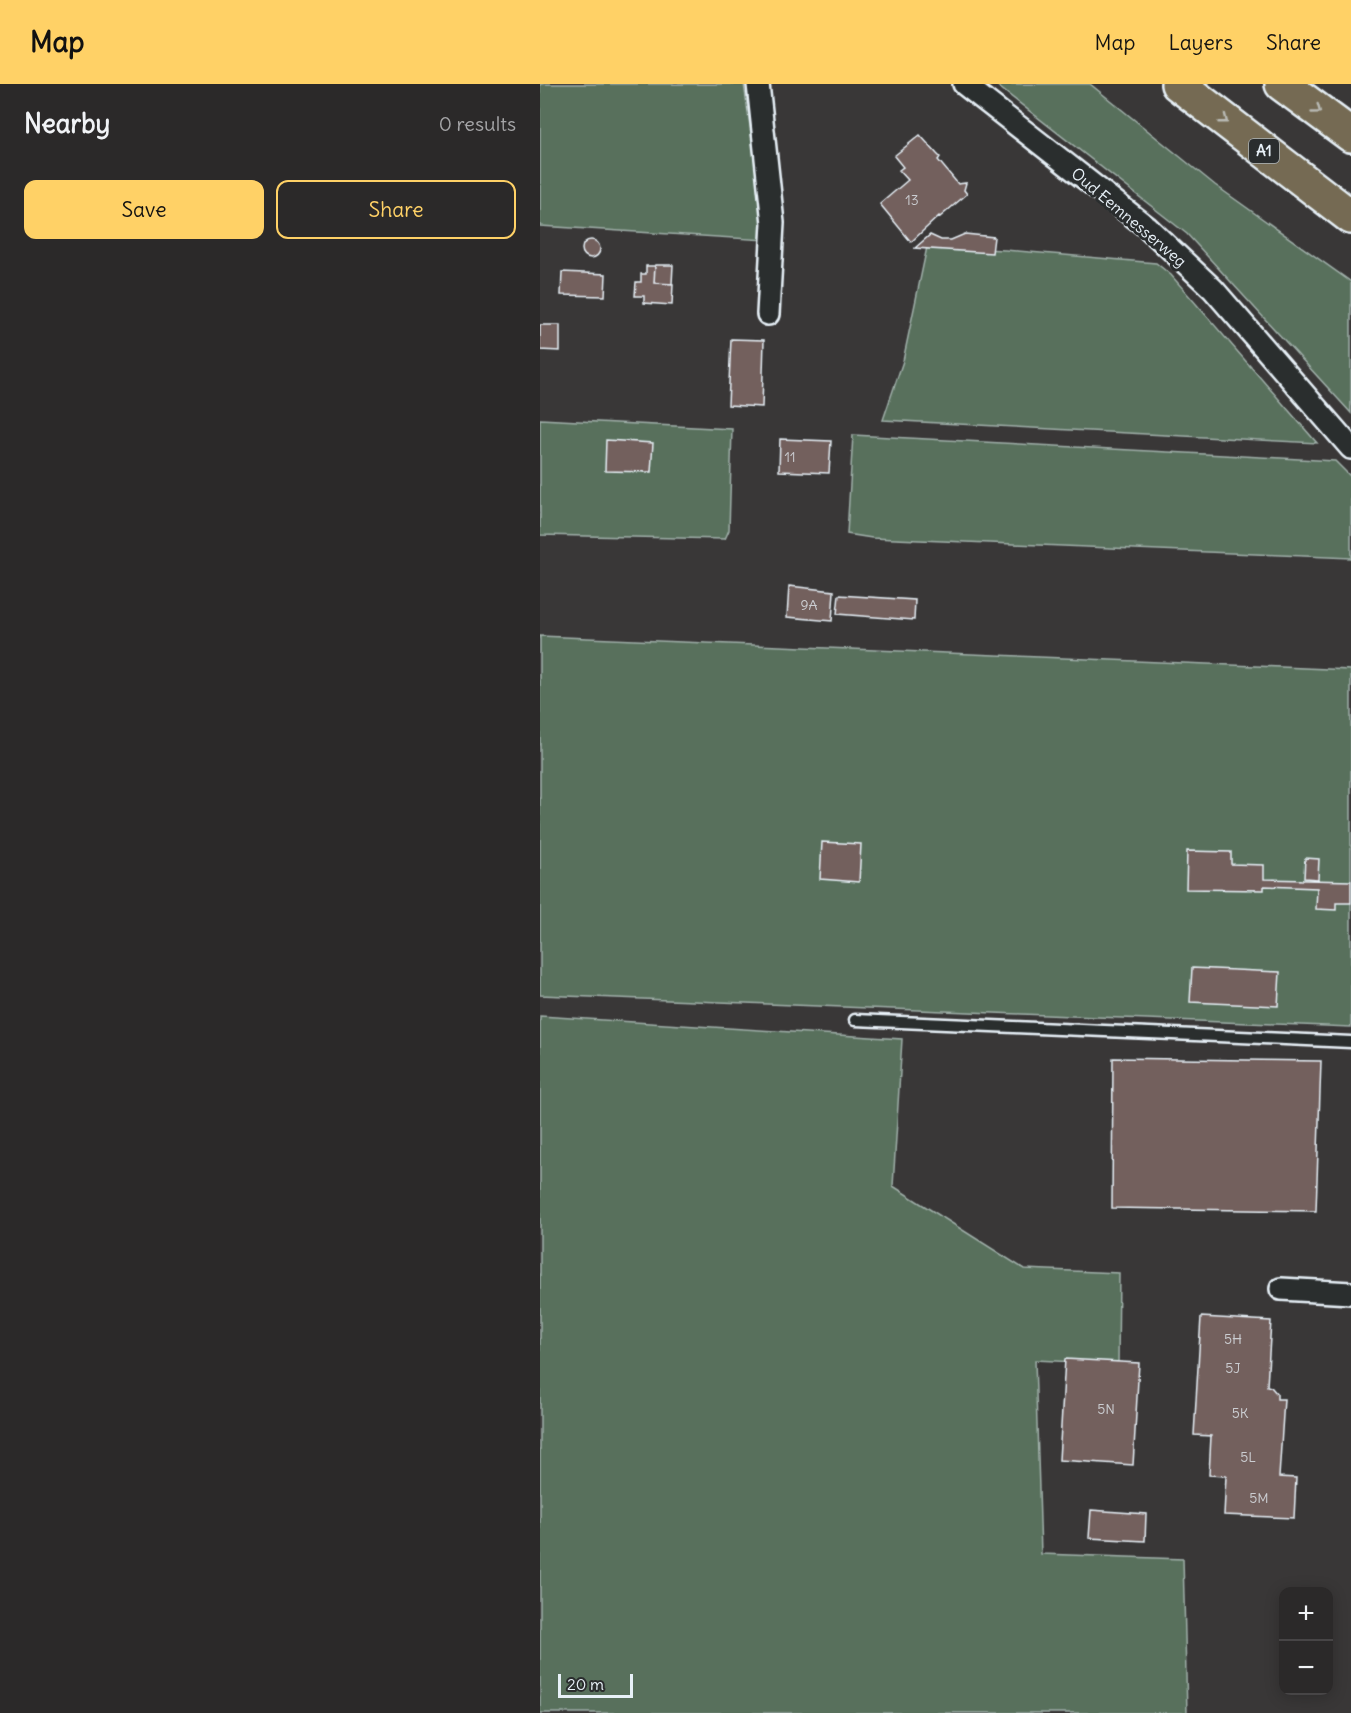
<!DOCTYPE html>
<meta charset="utf-8">
<style>
:root{--surface:#2b2929;--page:#333131;--text:#f1f3f6;--muted:#a6a6a8;--line:#474546;--accent:#ffd166}
body{margin:0;font-family:Delius,sans-serif;background:var(--page);color:var(--text)}
.controls{position:absolute;right:18px;bottom:18px;display:grid;overflow:hidden;border-radius:12px;box-shadow:0 3px 15px #0003}
.controls button{width:54px;height:54px;display:grid;place-items:center;padding:0;border:0;border-bottom:2px solid var(--line);background:var(--surface);color:var(--text);font:30px sans-serif}
.scale{position:absolute;left:18px;bottom:15px;width:75px;box-sizing:border-box;padding-left:6px;border:3px solid #e8f1f8;border-top:0;font-size:16px;line-height:21px;white-space:nowrap;color:#e8f1f8;-webkit-text-stroke:4px #2a2d2e;paint-order:stroke}
.list{margin:0;padding:0;list-style:none}
h2{display:flex;justify-content:space-between;align-items:center;height:78px;margin:0;padding:0 24px;font-size:26px}
h2 small{font-size:20px;font-weight:400;color:var(--muted)}
.actions{display:flex;gap:12px;padding:18px 24px}
.actions a{flex:1;padding:14px 0;border:2px solid var(--accent);border-radius:12px;text-align:center;font-size:21px;color:var(--accent)}
.actions .main{background:var(--accent);color:#111}
.map{position:relative;flex:none;width:811px;height:1629px;overflow:hidden}
header{display:flex;align-items:center;gap:36px;box-sizing:border-box;height:84px;padding:0 30px;background:var(--accent);color:#111}
header strong{font-size:28px}
nav{display:flex;gap:33px;margin-inline-start:auto;font-size:21px}
main{display:flex}
aside{flex:1;background:var(--surface)}
.map>svg:first-child{display:block}
.green{fill:#586f5c;stroke:#a0b0aa;stroke-width:1.5}
.building{fill:#73605d;stroke:#e8f1f8;stroke-width:1.5}
.lines{fill:none;stroke-linecap:round;stroke-linejoin:round}
.service-casing{stroke:#e8f1f8;stroke-width:15}
.minor-casing{stroke:#e8f1f8;stroke-width:26}
.motorway-casing{stroke:#e8f1f8;stroke-width:38}
.service{stroke:#2a2d2e;stroke-width:10}
.minor{stroke:#2a2d2e;stroke-width:21}
.motorway{stroke:#746b52;stroke-width:33}
.oneway{stroke:#babbb6}
.labels{text-anchor:middle;stroke-width:6;stroke-linejoin:round;paint-order:stroke}
.number-label{font-size:14px;fill:#cbcdd1}
.shield{fill:#2a2d2e;stroke:#afb6bb;stroke-width:1.5}
.shield-label{font-size:15px;font-weight:bold;fill:#e8f1f8}
.street-label{font-size:16px;fill:#e8f1f8;stroke:#2a2d2e}
</style>
<header>
<strong>Map</strong>
<nav><a>Map</a><a>Layers</a><a>Share</a></nav>
</header>
<main>
<aside>
<h2>Nearby<small>0 results</small></h2>
<ul class="list">
</ul>
<div class="actions"><a class="main">Save</a><a>Share</a></div>
</aside>
<div class="map">
<svg width="811" height="1629" viewBox="0 0 811 1629">
<rect width="100%" height="100%" fill="#393737"/>
<filter id="ink" filterUnits="userSpaceOnUse"><feTurbulence type="fractalNoise" baseFrequency=".0167" numOctaves="2"/><feDisplacementMap in="SourceGraphic" scale="12" xChannelSelector="R" yChannelSelector="G"/><feConvolveMatrix kernelMatrix="1 2 1 2 8 2 1 2 1" color-interpolation-filters="sRGB"/></filter>
<g filter="url(#ink)">
<path class="green" d="M 0,0 L 204,0 L 226,156 L 0,142 Z
M 455,0 L 550,0 L 675,101 L 811,198 L 811,329 L 647,150 Z
M 387,163 L 465,166 L 616,179 L 631,191 L 777,359 L 343,336 L 363,277 Z
M 0,335 L 192,345 L 189,446 L 185,455 L 0,451 Z
M 313,351 L 795,377 L 811,393 L 811,474 L 332,454 L 307,450 Z
M 0,552 L 811,586 L 811,943 L 0,911 Z
M 0,932 L 362,955 L 353,1102 L 484,1185 L 579,1189 L 578,1280 L 495,1276 L 501,1470 L 643,1475 L 647,1629 L 0,1629 Z"/>
<path class="building" d="M 380,51 L 397,70 L 400,73 L 398,76 L 418,100 L 426,99 L 424,106 L 427,110 L 400,133 L 399,132 L 371,158 L 340,120 L 368,96 L 359,86 L 363,83 L 354,72 Z
M 425,150 L 454,153 L 452,169 L 375,164 L 390,151 L 401,156 L 411,156 Z
M42 165a9 9 0 1 1 18 0a9 9 0 1 1-18 0Z
M 115,181 L 133,181 L 132,200 L 114,199 Z
M 106,182 L 115,182 L 114,199 L 133,200 L 132,221 L 104,219 L 104,212 L 95,212 L 96,198 L 101,198 L 101,190 L 106,190 Z
M 22,188 L 66,190 L 65,212 L 21,211 Z
M 0,241 L 20,241 L 20,267 L 0,266 Z
M 191,255 L 224,256 L 222,323 L 188,321 Z
M 240,355 L 291,357 L 289,389 L 239,387 Z
M 66,356 L 113,359 L 111,388 L 65,387 Z
M 249,502 L 294,507 L 292,537 L 247,533 Z
M 299,511 L 375,516 L 374,536 L 297,530 Z
M 282,758 L 321,760 L 319,798 L 280,795 Z
M 647,767 L 691,768 L 691,780 L 724,781 L 724,795 L 811,797 L 811,819 L 796,819 L 796,826 L 776,825 L 777,804 L 724,802 L 724,806 L 646,805 Z
M 765,774 L 779,775 L 778,795 L 764,794 Z
M 652,884 L 740,888 L 738,922 L 650,918 Z
M 573,974 L 781,977 L 776,1127 L 572,1124 Z
M 661,1233 L 731,1237 L 727,1302 L 731,1303 L 737,1310 L 737,1315 L 744,1315 L 739,1393 L 756,1394 L 754,1434 L 684,1431 L 686,1392 L 669,1391 L 671,1352 L 654,1351 Z
M 525,1275 L 599,1279 L 593,1381 L 519,1376 Z
M 551,1426 L 606,1430 L 605,1457 L 549,1454 Z"/>
<g class="lines">
<defs>
<path id="service" d="M 315,936 L 811,958"/>
<path id="minor" d="M 218,0 L 233,139 L 228,230
M 424,0 L 607,143 L 673,205 L 811,364
M 741,1205 L 811,1209"/>
<path id="motorway" d="M 638,0 L 811,133
M 742,0 L 811,51"/>
</defs>
<use href="#service" class="service-casing"/>
<use href="#minor" class="minor-casing"/>
<use href="#motorway" class="motorway-casing"/>
<use href="#service" class="service"/>
<use href="#minor" class="minor"/>
<use href="#motorway" class="motorway"/>
</g>
<defs><path id="oneway-chevron" d="M-2-3.5L2.5 0L-2 3.5" fill="none" stroke-width="1.6" stroke-linecap="round" stroke-linejoin="round" transform="scale(1.5)"/></defs>
<g class="oneway">
<use href="#oneway-chevron" transform="translate(777 26) rotate(36)"/>
<use href="#oneway-chevron" transform="translate(684 36) rotate(38)"/>
</g>
</g>
<g class="labels">
<g class="number-label">
<text x="372" y="121">13</text>
<text x="250" y="378">11</text>
<text x="269" y="526">9A</text>
<text x="693" y="1260">5H</text>
<text x="693" y="1289">5J</text>
<text x="566" y="1330">5N</text>
<text x="700" y="1334">5K</text>
<text x="708" y="1378">5L</text>
<text x="719" y="1419">5M</text>
</g>
<rect class="shield" x="709" y="55" width="30" height="24" rx="4.5"/>
<g class="shield-label">
<text x="724" y="72">A1</text>
</g>
<g class="street-label">
<text transform="translate(589 133) rotate(40)" y="6">Oud Eemnesserweg</text>
</g>
</g>
</svg>
<div class="controls">
<button>+</button>
<button>−</button>
</div>
<div class="scale">20 m</div>
</div>
</main>
